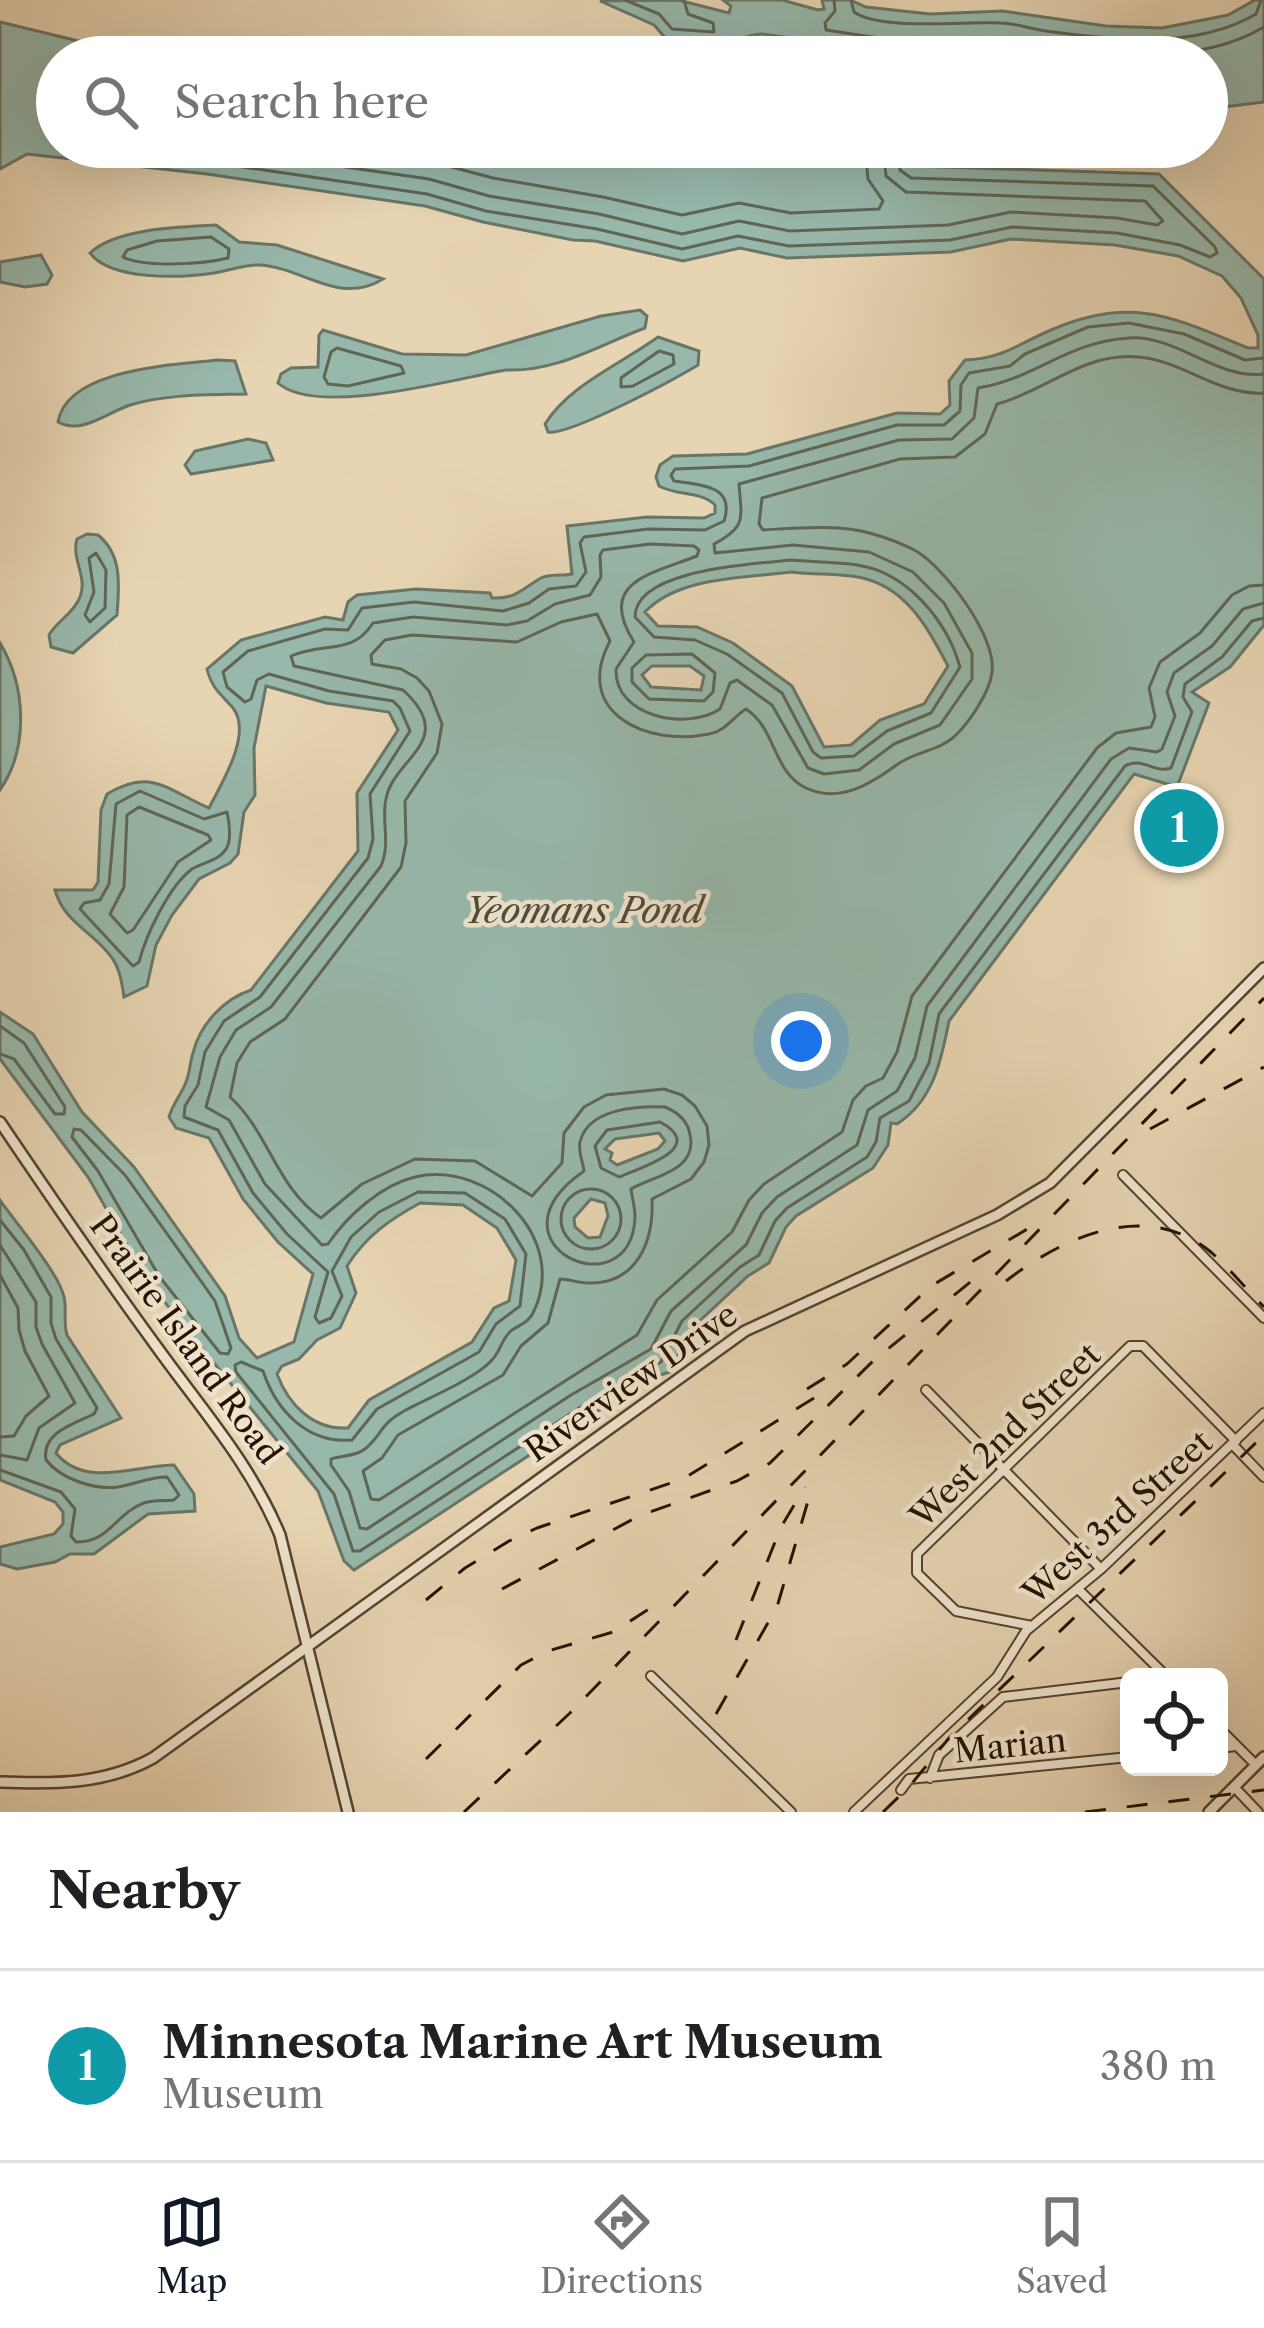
<!DOCTYPE html>
<style>
:root{--surface:#fff;--page:#f2f2f2;--text:#202124;--muted:#757577;--line:#e0e0e0;--accent:#111827}
body{margin:0;font-family:"Libre Caslon Text",serif;background:var(--page);color:var(--text)}
.controls{position:absolute;right:36px;bottom:36px;display:grid;overflow:hidden;border-radius:18px;box-shadow:0 12px 48px #0002}
.controls button{width:108px;height:108px;display:grid;place-items:center;padding:0;border:0;border-bottom:3px solid var(--line);background:var(--surface);color:var(--text);font:60px sans-serif}
.you{position:absolute;left:801px;top:1041px;width:42px;height:42px;margin:-30px;border:9px solid #fff;border-radius:50%;background:#1a73e8;box-shadow:0 0 0 18px #1a73e833}
.badge{display:grid;place-items:center;width:78px;height:78px;border-radius:50%;background:var(--accent);color:#fff;font-size:39px;font-weight:700}
.pin{position:absolute;translate:-50% -50%;border:6px solid #fff;box-shadow:0 3px 12px #0006}
.list{margin:0;padding:0;list-style:none}
h2{display:flex;justify-content:space-between;align-items:center;height:156px;margin:0;padding:0 48px;font-size:51px}
h2 small{font-size:39px;font-weight:400;color:var(--muted)}
.list li{display:grid;grid-template-columns:78px 1fr auto;gap:36px;align-items:center;box-sizing:border-box;height:192px;padding:0 48px;border-top:3px solid var(--line)}
.list b{display:block;font-size:45px;white-space:nowrap}
.list p{margin:0;font-size:39px;white-space:nowrap;color:var(--muted)}
.list em{font-size:39px;font-style:normal;color:var(--muted)}
.icon{flex:none;width:66px;height:66px;fill:none;stroke:currentColor;stroke-width:2;stroke-linecap:round;stroke-linejoin:round}
.map{position:relative;flex:none;width:1264px;height:1812px;overflow:hidden}
.search{position:absolute;background:var(--surface);box-shadow:0 12px 48px #0002;left:36px;right:36px;top:36px;height:132px;display:flex;align-items:center;gap:30px;box-sizing:border-box;padding:0 42px;border-radius:66px;color:var(--muted);font-size:45px}
.sheet{height:348px;background:var(--surface)}
nav{display:flex;justify-content:space-around;align-items:center;box-sizing:border-box;height:168px;border-top:3px solid var(--line);background:var(--surface);font-size:33px;color:var(--muted)}
nav a{display:grid;justify-items:center;gap:6px}
nav .on{color:var(--accent)}
.map>svg:first-child{display:block}
.water{fill:#97b8ab;stroke:#697667;stroke-width:3;fill-rule:evenodd}
.lines{fill:none;stroke-linecap:round;stroke-linejoin:round}
.shore{stroke:#5e6656;stroke-width:3}
.minor-casing{stroke:#56432c;stroke-width:12}
.tertiary-casing{stroke:#56432c;stroke-width:14}
.minor{stroke:#efe3cd;stroke-width:8}
.tertiary{stroke:#efe3cd;stroke-width:9}
.rail{stroke:#251300;stroke-width:3;stroke-dasharray:21 21;stroke-linecap:butt}
.labels{text-anchor:middle;stroke-width:9;stroke-linejoin:round;paint-order:stroke}
.street-label{font-size:33px;fill:#251300;stroke:#efe3cd}
.water-label{font-size:36px;font-style:italic;fill:#4d4d3c;stroke:#efe3cd}
</style>
<div class="map">
<svg width="1264" height="1812" viewBox="0 0 1264 1812">
<rect width="100%" height="100%" fill="#e7d4b2"/>
<filter id="stains"><feTurbulence type="fractalNoise" baseFrequency=".00167" numOctaves="4"/><feColorMatrix values="0 0 0 0 .2 0 0 0 0 .09 0 0 0 0 .02 0 0 0 .5 -.17"/></filter>
<radialGradient id="worn" r=".72"><stop offset=".6" stop-color="#630" stop-opacity="0"/><stop offset="1" stop-color="#630" stop-opacity=".3"/></radialGradient>
<path class="water" d="M 678,0 L 729,13 L 731,6 L 723,0 L 782,0 L 818,10 L 824,9 L 822,0 L 850,0 L 866,7 L 930,14 L 1003,11 L 1106,26 L 1162,28 L 1228,15 L 1255,0 L 1264,0 L 1264,102 L 1207,109 L 1207,57 L 906,57 L 892,52 L 762,34 C 744,35 728,45 710,46 C 695,47 685,39 669,42 L 654,25 L 600,1 Z
M 0,22 L 95,45 L 166,57 L 57,57 L 57,147 L 909,147 L 912,166 L 1159,174 L 1264,279 L 1264,625 L 1230,667 L 1192,692 L 1209,703 L 1177,787 L 1134,774 L 949,1021 C 941,1062 933,1101 897,1124 L 891,1123 L 888,1145 L 873,1168 L 796,1216 L 786,1227 L 769,1263 L 748,1276 L 691,1329 L 670,1372 L 654,1377 L 586,1418 L 354,1570 L 344,1561 L 318,1491 L 149,1283 L 88,1177 L 0,1059 L 0,1012 L 33,1034 L 82,1112 L 134,1167 L 225,1296 L 239,1338 L 257,1358 L 294,1342 L 313,1274 L 278,1242 L 243,1199 L 209,1138 L 176,1128 L 169,1117 C 173,1103 181,1095 186,1082 C 190,1072 190,1062 193,1053 C 200,1024 224,999 251,990 L 358,851 L 357,793 L 398,730 L 389,712 L 326,703 L 266,686 L 254,748 L 255,795 L 244,812 L 238,854 L 230,863 L 199,879 L 172,915 L 156,945 L 147,986 L 124,997 C 122,984 120,969 112,958 C 94,932 64,923 55,890 L 93,890 L 98,882 L 101,810 L 107,794 C 151,767 167,790 209,808 C 221,784 253,734 233,708 C 221,694 212,689 207,669 L 241,640 L 325,617 L 343,620 L 348,602 L 357,595 L 416,589 L 490,593 L 492,598 C 516,599 522,589 541,578 C 548,574 563,576 572,574 L 567,526 L 647,517 L 704,518 L 715,513 L 715,505 C 701,491 677,496 659,486 L 656,477 L 660,465 L 673,456 L 747,454 L 897,413 L 940,414 L 950,405 L 949,381 L 965,360 C 1002,359 1018,344 1051,330 C 1131,295 1173,317 1248,348 L 1258,348 L 1258,335 L 1241,298 L 1222,276 L 1178,256 L 1115,245 L 1011,239 L 951,252 L 787,258 L 740,248 L 683,261 L 595,241 L 573,240 L 483,222 L 425,206 L 207,174 L 27,154 L 0,169 ZM 792,572 C 814,575 837,573 858,577 C 906,586 927,627 948,666 L 924,704 L 880,720 L 851,745 L 824,747 L 792,686 L 733,643 L 697,627 L 658,626 L 645,612 C 679,576 746,578 792,572 ZM 652,666 L 690,666 L 704,676 L 701,690 L 651,687 L 642,675 ZM 659,1133 L 665,1141 L 658,1149 L 617,1165 L 610,1160 L 612,1153 L 605,1149 L 615,1139 ZM 591,1199 L 605,1203 L 608,1216 L 600,1237 L 588,1238 L 575,1227 L 574,1218 ZM 420,1203 L 463,1205 L 497,1228 L 516,1260 L 509,1301 L 494,1308 L 472,1342 L 369,1400 L 348,1428 C 314,1430 289,1406 277,1374 L 282,1366 L 299,1359 L 317,1340 L 340,1328 L 356,1293 L 347,1266 C 366,1236 389,1220 420,1203 Z
M 216,225 L 239,242 L 277,245 L 383,279 C 339,306 304,268 260,265 C 245,264 228,271 214,273 C 181,278 111,281 90,253 C 116,228 181,227 216,225 Z
M 41,255 L 52,275 L 47,284 L 25,287 L 0,282 L 0,262 Z
M 640,310 L 647,316 L 645,328 C 599,345 557,372 506,370 C 457,378 317,418 278,383 L 281,374 L 291,368 L 318,367 L 319,335 L 323,330 L 402,354 L 466,355 L 601,316 Z
M 658,337 L 699,351 L 698,365 C 675,379 569,436 548,432 L 545,424 C 569,385 621,364 658,337 Z
M 218,360 L 235,361 L 246,394 C 207,395 167,394 130,405 C 106,413 82,435 58,422 C 67,368 176,365 218,360 Z
M 248,439 L 266,443 L 273,460 L 191,474 L 185,465 L 195,451 Z
M 87,534 L 98,535 C 123,555 119,587 117,615 L 73,653 L 51,647 L 49,635 C 57,621 74,613 80,597 C 88,577 71,559 77,539 Z
M 0,643 C 26,686 29,748 0,790 Z
M 0,1200 C 15,1222 59,1273 64,1297 C 67,1310 63,1321 67,1335 L 121,1418 L 60,1445 L 56,1453 C 85,1489 136,1465 174,1465 L 194,1494 L 195,1511 L 148,1514 L 94,1554 L 70,1554 L 55,1562 L 17,1569 L 0,1564 L 0,1547 L 54,1534 L 63,1524 L 63,1512 L 55,1502 L 0,1480 Z"/>
<g class="lines">
<path class="shore" d="M 625,0 L 659,14 L 672,29 L 714,32 L 713,23 L 688,14 L 684,0
M 834,0 L 835,11 L 825,23 L 826,30 L 892,40 L 900,47 L 901,57
M 851,0 L 854,12 C 881,31 966,21 1000,23 C 1016,23 1031,29 1046,31 C 1113,40 1195,50 1256,14 L 1261,0
M 917,57 L 916,44 L 921,40 C 949,42 977,35 1005,39 C 1090,49 1185,73 1264,27
M 67,147 L 209,162 L 427,194 L 486,211 L 597,229 L 682,249 L 738,236 L 789,246 L 950,240 L 1012,227 L 1117,233 L 1180,245 L 1210,257 L 1217,253 L 1215,247 L 1153,186 L 911,178 L 900,170 L 898,147
M 206,147 L 429,179 L 489,196 L 599,214 L 682,234 L 739,221 L 790,231 L 948,225 L 1011,212 L 1117,218 L 1157,225 L 1163,221 L 1145,201 L 906,192 L 886,176 L 883,147
M 331,147 L 433,162 L 493,178 L 603,197 L 682,215 L 739,203 L 791,213 L 879,209 L 883,201 L 868,179 L 865,147
M 211,237 L 229,249 L 228,258 C 204,264 144,268 123,257 L 127,250 L 157,241 Z
M 337,348 L 401,366 L 404,373 L 348,386 L 328,384 L 324,377 L 331,352 Z
M 659,351 L 673,355 L 674,364 L 633,386 L 621,387 L 621,378 Z
M 1264,358 L 1245,360 L 1184,334 L 1129,323 L 1088,327 L 1025,354 L 1010,366 L 969,373 L 961,385 L 960,411 L 944,425 L 897,425 L 749,466 L 675,469 L 671,475 L 674,481 C 700,485 736,485 724,521 L 705,530 L 648,529 L 584,537 L 580,543 L 586,572 L 576,586 L 549,589 L 529,603 L 503,611 L 414,602 L 362,608 L 348,630 L 325,629 L 248,651 L 223,672 L 227,687 L 245,702 L 251,699 L 257,680 L 269,674 L 329,691 L 393,701 L 400,708 L 410,731 L 370,794 L 373,839 L 368,858 L 260,997 L 224,1021 L 205,1052 L 198,1085 L 185,1106 L 184,1117 L 218,1130 L 253,1193 L 287,1234 L 328,1272 L 315,1317 L 319,1323 L 331,1318 L 342,1296 L 332,1271 L 351,1237 L 379,1212 L 418,1192 L 465,1193 L 505,1219 L 526,1254 L 520,1306 L 496,1324 L 479,1352 L 377,1409 L 352,1440 C 307,1444 276,1410 263,1371 L 241,1362 L 235,1365 L 236,1372 L 334,1494 L 353,1551 L 360,1551 L 579,1408 L 661,1362 L 682,1321 L 740,1267 L 759,1255 L 775,1221 L 787,1208 L 867,1157 L 876,1142 L 880,1118 L 909,1101 L 929,1063 L 939,1014 L 1125,766 C 1141,756 1155,774 1171,768 L 1192,712 L 1183,697 L 1185,684 L 1222,657 L 1252,621 L 1264,618
M 1264,374 C 1217,380 1177,335 1129,338 C 1066,342 1035,379 978,388 L 974,418 L 952,439 L 899,440 L 739,484 C 741,517 748,526 714,544 L 715,553 L 793,545 L 869,552 L 913,572 L 944,603 L 972,653 L 972,679 L 940,725 L 894,744 L 859,770 L 824,774 L 808,768 L 772,705 L 737,680 L 730,683 L 720,709 C 687,731 614,717 616,669 L 634,642 C 596,582 651,574 697,556 L 699,550 L 694,546 L 650,544 L 603,550 L 600,555 L 601,577 L 590,595 L 555,604 L 527,621 L 507,625 L 413,617 L 373,623 C 352,656 325,641 291,656 L 294,666 L 403,690 C 459,741 393,758 386,799 C 381,822 391,842 381,866 L 271,1007 L 236,1030 L 220,1057 L 206,1107 L 229,1120 L 265,1184 L 322,1245 L 328,1244 C 347,1216 381,1185 415,1177 C 489,1160 570,1239 533,1313 C 528,1323 521,1324 512,1330 C 502,1337 501,1351 492,1360 C 475,1379 428,1398 404,1411 C 380,1424 382,1435 365,1449 C 355,1457 341,1455 331,1459 L 331,1465 L 349,1491 L 360,1528 L 367,1529 L 571,1395 L 651,1349 L 671,1311 L 746,1245 L 762,1213 L 777,1197 L 857,1145 L 868,1110 L 897,1091 L 915,1058 L 927,1006 L 1111,759 L 1129,748 L 1157,752 L 1162,749 L 1175,716 L 1167,692 L 1174,673 L 1212,646 L 1243,609 L 1264,603
M 1264,393 C 1219,396 1182,360 1138,357 C 1084,352 1046,391 997,404 L 985,434 L 955,457 L 900,459 L 762,498 L 759,524 L 763,530 C 797,528 840,524 873,534 C 887,538 903,544 916,551 C 945,568 997,637 992,672 C 990,692 970,721 956,735 C 940,751 916,751 898,764 C 872,783 840,804 806,788 C 773,773 776,728 746,709 C 734,716 726,731 709,734 C 646,747 572,712 610,641 L 597,614 L 561,622 L 517,642 L 412,635 L 385,640 L 371,655 L 372,664 L 401,669 L 417,678 L 429,691 L 442,724 L 437,753 L 405,801 L 406,843 L 401,867 L 285,1019 L 250,1042 L 237,1063 L 230,1097 C 268,1131 277,1188 321,1218 L 362,1184 L 415,1159 L 475,1161 L 532,1196 L 562,1163 L 564,1133 L 584,1107 L 606,1095 L 664,1089 L 682,1095 L 695,1106 L 707,1126 L 709,1145 L 704,1162 L 691,1179 L 652,1199 C 654,1241 637,1284 589,1283 C 578,1283 569,1279 560,1279 L 548,1323 L 521,1346 L 503,1375 L 398,1435 L 382,1458 L 363,1471 L 371,1499 L 379,1500 L 637,1335 L 657,1300 L 732,1232 L 749,1200 L 764,1184 L 842,1132 L 853,1100 L 866,1086 L 883,1078 L 897,1052 L 912,996 L 1097,748 L 1116,733 L 1151,727 L 1155,717 L 1149,688 L 1160,662 L 1200,633 L 1232,595 L 1249,586 L 1264,585
M 96,553 L 106,570 L 105,608 L 90,622 L 85,615 L 94,592 L 89,558 Z
M 791,560 C 813,562 836,562 857,565 C 907,572 947,621 960,667 L 931,713 L 887,731 L 854,756 L 821,758 L 813,752 L 782,693 L 727,654 L 695,640 L 654,637 L 635,617 C 635,569 755,564 791,560 Z
M 692,654 L 715,673 L 713,692 L 704,701 L 649,699 L 632,682 L 632,668 L 646,655 Z
M 140,791 L 204,819 L 227,812 C 229,820 232,841 226,849 C 219,861 203,862 192,869 C 169,886 146,935 139,962 L 133,966 L 80,909 L 84,903 L 100,900 L 109,884 L 116,804 Z
M 139,807 L 208,835 L 211,840 L 178,862 L 133,930 L 127,933 L 110,914 L 124,887 L 127,815 Z
M 0,1026 L 24,1043 L 65,1107 L 64,1114 L 55,1114 L 14,1059 L 0,1054
M 665,1107 C 677,1112 688,1121 690,1135 C 698,1171 653,1176 631,1189 C 632,1197 635,1207 635,1217 C 631,1313 479,1244 584,1171 C 583,1162 578,1152 580,1142 C 588,1108 638,1106 665,1107 Z
M 660,1122 C 709,1148 639,1168 619,1177 L 601,1168 L 595,1146 L 607,1130 Z
M 74,1129 L 81,1130 L 125,1175 L 203,1284 L 215,1301 L 231,1348 L 228,1354 L 220,1353 L 159,1276 L 98,1171 L 72,1137 Z
M561 1219a30 30 0 1 1 60 0a30 30 0 1 1-60 0Z
M 0,1220 L 24,1250 L 51,1297 L 51,1323 L 56,1339 L 97,1408 L 94,1414 C 73,1424 41,1433 46,1460 C 61,1479 94,1490 118,1487 C 136,1484 149,1477 167,1477 L 179,1495 L 174,1500 C 165,1501 153,1500 144,1503 C 116,1513 109,1543 76,1542 L 71,1536 L 75,1509 L 61,1492 L 0,1470
M 0,1245 L 36,1302 L 36,1327 L 42,1344 L 75,1403 L 39,1428 L 27,1460 L 0,1455
M 0,1275 L 18,1308 L 19,1330 L 25,1351 L 49,1396 L 26,1416 L 14,1436 L 0,1437"/>
<defs>
<path id="minor" d="M 1123,1175 L 1264,1318
M 926,1390 L 1101,1569
M 1232,1444 L 1264,1477
M 1079,1590 L 1167,1677
M 1032,1626 L 956,1611 L 917,1573 L 917,1554 L 1130,1346 L 1143,1346 L 1236,1441
M 651,1676 L 791,1812
M 1219,1728 L 1256,1765
M 1219,1748 L 1236,1746
M 930,1778 L 939,1755 L 1003,1697 L 1129,1682
M 1235,1788 L 1258,1812
M 901,1790 L 909,1779 L 1129,1757
M 854,1812 L 997,1677 L 1026,1631 L 1101,1569 L 1264,1413"/>
<path id="tertiary" d="M 0,1122 C 52,1199 104,1275 159,1350 C 203,1411 251,1465 280,1535 L 348,1812
M 0,1782 C 54,1784 104,1785 153,1758 L 745,1331 L 997,1215 L 1050,1183 L 1264,968
M 1209,1812 L 1264,1757"/>
</defs>
<use href="#minor" class="minor-casing"/>
<use href="#tertiary" class="tertiary-casing"/>
<use href="#minor" class="minor"/>
<use href="#tertiary" class="tertiary"/>
<path class="rail" d="M 1150,1129 L 1264,1067
M 1006,1281 C 1063,1237 1147,1198 1212,1253 C 1230,1269 1247,1290 1264,1307
M 807,1389 L 847,1364 L 931,1286 L 1029,1228
M 502,1589 L 639,1516 L 737,1481 L 770,1463 L 873,1361 L 979,1275
M 426,1600 L 465,1568 L 509,1541 L 537,1528 L 683,1479 L 827,1390
M 736,1640 L 781,1527 L 805,1487
M 716,1714 L 777,1607 L 808,1501
M 426,1759 L 521,1665 L 548,1651 L 613,1632 L 660,1602
M 464,1812 L 570,1713 L 1264,998
M 883,1812 L 909,1787 L 949,1738 L 1264,1435
M 1085,1812 L 1264,1790"/>
</g>
<g class="labels">
<g class="street-label">
<text transform="translate(186 1339) rotate(54)" y="12">Prairie Island Road</text>
<text transform="translate(631 1382) rotate(-35)" y="12">Riverview Drive</text>
<text transform="translate(1005 1435) rotate(-44)" y="12">West 2nd Street</text>
<text transform="translate(1117 1517) rotate(-42)" y="12">West 3rd Street</text>
<text transform="translate(1010 1745) rotate(-6)" y="12">Marian</text>
</g>
<g class="water-label">
<text x="584" y="923">Yeomans Pond</text>
</g>
</g>
<rect width="100%" height="100%" filter="url(#stains)"/>
<rect width="100%" height="100%" fill="url(#worn)"/>
</svg>
<div class="controls">
<button><svg class="icon" aria-label="locate" viewBox="0 0 24 24"><circle cx="12" cy="12" r="6"/><path d="M12 2v4M12 18v4M2 12h4M18 12h4"/></svg></button>
</div>
<div class="you"></div>
<div class="pin badge" style="left:1179px;top:828px;background:#0f9aa8">1</div>
<div class="search"><svg class="icon" aria-label="search" viewBox="0 0 24 24"><circle cx="10" cy="10" r="6"/><path d="M15 15l6 6"/></svg>Search here</div>
</div>
<section class="sheet">
<h2>Nearby<small></small></h2>
<ul class="list">
<li><span class="badge" style="background:#0f9aa8">1</span><div><b>Minnesota Marine Art Museum</b><p>Museum</p></div><em>380 m</em></li>
</ul>
</section>
<nav>
<a class="on"><svg class="icon" aria-label="map" viewBox="0 0 24 24"><path d="M3 6l6-2 6 2 6-2v14l-6 2-6-2-6 2zM9 4v14M15 6v14"/></svg>Map</a>
<a><svg class="icon" aria-label="directions" viewBox="0 0 24 24"><path d="M12 3l9 9-9 9-9-9zM9 14v-3h6M13 9l2 2-2 2"/></svg>Directions</a>
<a><svg class="icon" aria-label="saved" viewBox="0 0 24 24"><path d="M7 4h10v16l-5-4-5 4z"/></svg>Saved</a>
</nav>
